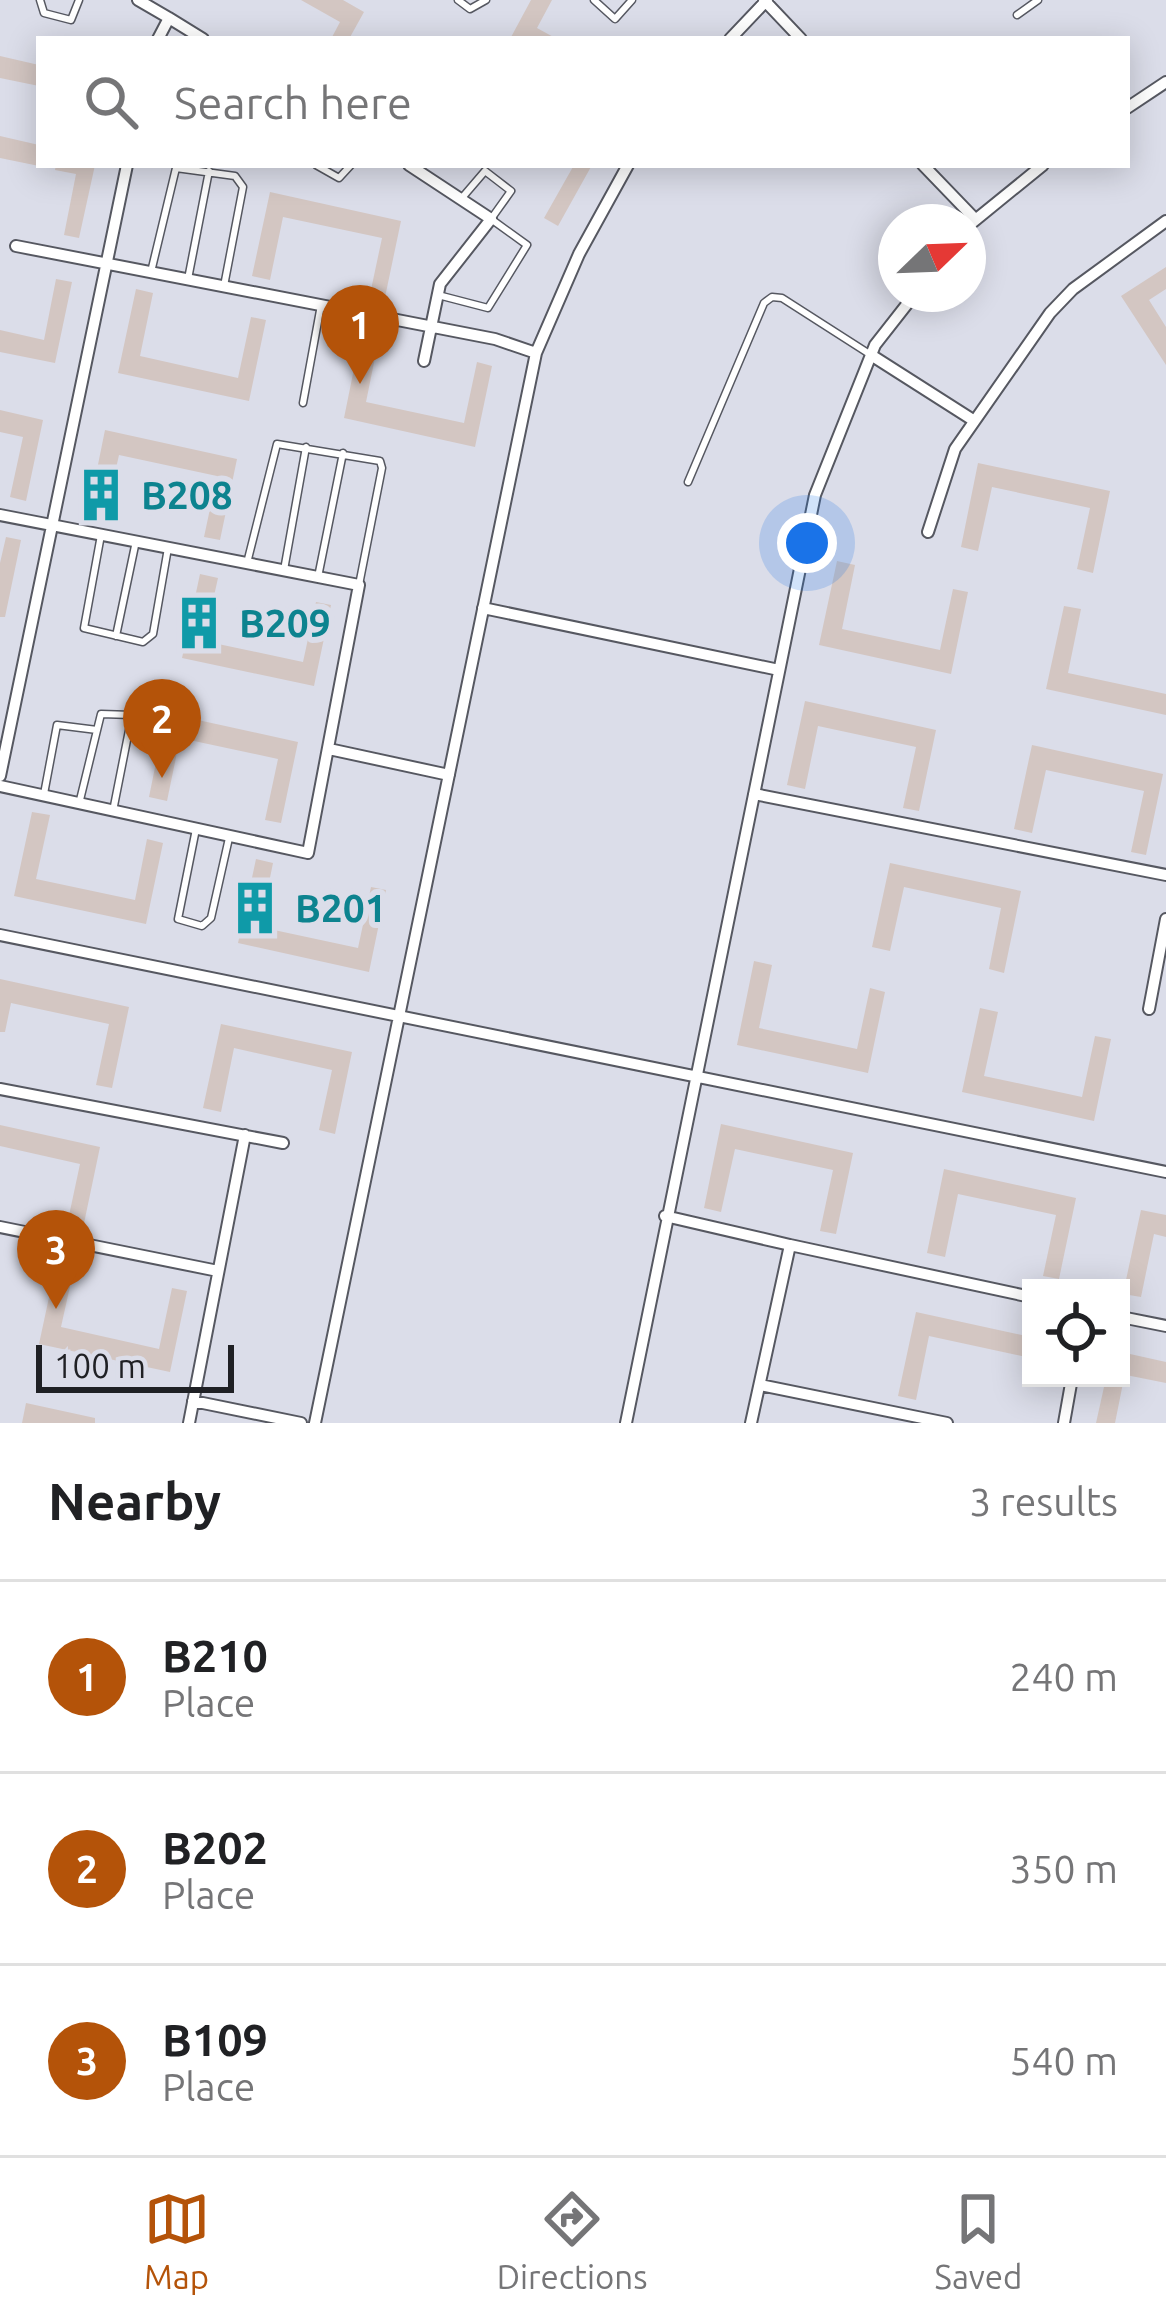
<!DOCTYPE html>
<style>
:root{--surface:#fff;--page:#f2f2f2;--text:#202124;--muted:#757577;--line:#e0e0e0;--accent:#b45309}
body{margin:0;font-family:Ubuntu,sans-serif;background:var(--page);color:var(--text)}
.controls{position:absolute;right:36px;bottom:36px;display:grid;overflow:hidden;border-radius:0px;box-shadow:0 6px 30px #0003}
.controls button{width:108px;height:108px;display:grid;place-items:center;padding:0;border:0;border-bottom:3px solid var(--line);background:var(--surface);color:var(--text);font:60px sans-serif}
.compass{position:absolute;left:878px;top:204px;width:108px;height:108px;border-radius:50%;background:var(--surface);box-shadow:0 6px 30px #0003;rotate:67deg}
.scale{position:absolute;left:36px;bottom:30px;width:198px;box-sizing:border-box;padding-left:12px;border:6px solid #1f2024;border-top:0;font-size:33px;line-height:42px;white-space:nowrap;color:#1f2024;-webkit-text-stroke:9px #dbdde9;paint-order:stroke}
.you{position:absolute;left:807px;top:543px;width:42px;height:42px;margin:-30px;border:9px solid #fff;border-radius:50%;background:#1a73e8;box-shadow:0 0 0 18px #1a73e833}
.badge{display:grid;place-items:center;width:78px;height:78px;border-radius:50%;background:var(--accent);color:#fff;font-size:39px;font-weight:700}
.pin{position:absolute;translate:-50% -99px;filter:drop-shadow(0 3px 6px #0008)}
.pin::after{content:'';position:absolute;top:63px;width:42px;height:36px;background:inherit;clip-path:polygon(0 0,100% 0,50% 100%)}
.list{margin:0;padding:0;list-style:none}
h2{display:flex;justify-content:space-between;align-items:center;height:156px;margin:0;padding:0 48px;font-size:51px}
h2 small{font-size:39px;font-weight:400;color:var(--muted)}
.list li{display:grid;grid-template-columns:78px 1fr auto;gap:36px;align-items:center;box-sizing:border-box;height:192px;padding:0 48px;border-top:3px solid var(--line)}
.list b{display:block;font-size:45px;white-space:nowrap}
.list p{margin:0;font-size:39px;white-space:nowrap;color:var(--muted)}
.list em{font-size:39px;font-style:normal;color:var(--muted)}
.icon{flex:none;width:66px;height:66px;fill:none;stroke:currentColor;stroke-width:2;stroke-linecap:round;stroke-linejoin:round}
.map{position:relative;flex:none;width:1166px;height:1423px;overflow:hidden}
.search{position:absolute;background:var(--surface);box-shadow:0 6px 30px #0003;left:36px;right:36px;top:36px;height:132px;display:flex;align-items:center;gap:30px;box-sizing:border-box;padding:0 42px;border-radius:0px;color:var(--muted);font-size:45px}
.sheet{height:732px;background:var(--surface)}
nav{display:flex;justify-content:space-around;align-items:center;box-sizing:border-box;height:168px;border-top:3px solid var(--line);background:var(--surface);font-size:33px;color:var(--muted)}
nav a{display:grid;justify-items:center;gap:6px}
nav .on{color:var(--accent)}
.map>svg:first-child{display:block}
.building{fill:#d3c6c2}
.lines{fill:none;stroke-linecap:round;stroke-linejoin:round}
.service-casing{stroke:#565861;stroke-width:9}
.minor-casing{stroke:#565861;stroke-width:14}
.service{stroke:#fff;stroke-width:6}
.minor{stroke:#fff;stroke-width:10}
.labels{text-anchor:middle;stroke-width:12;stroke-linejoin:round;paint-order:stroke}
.culture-label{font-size:39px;font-weight:bold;fill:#0d838f;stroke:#dbdde9;text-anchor:start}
</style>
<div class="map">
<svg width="1166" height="1423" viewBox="0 0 1166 1423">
<rect width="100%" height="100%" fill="#dbdde9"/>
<path class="building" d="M 301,0 L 343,0 L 364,12 L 349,39 L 331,39 L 340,22 Z
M 531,0 L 552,0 L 537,28 L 557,39 L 510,39 Z
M 0,56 L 39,65 L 39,86 L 0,78 Z
M 0,136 L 39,145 L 39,166 L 0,158 Z
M 56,165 L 95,165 L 79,238 L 64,235 L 76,174 L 55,170 Z
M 574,165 L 592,165 L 558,226 L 544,218 Z
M 270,192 L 401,221 L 384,302 L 369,299 L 382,238 L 283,217 L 270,280 L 252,276 Z
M 1166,267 L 1166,289 L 1149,300 L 1166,327 L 1166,365 L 1121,296 Z
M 56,279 L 72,282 L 55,363 L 0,352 L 0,330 L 44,340 Z
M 136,289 L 153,293 L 140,356 L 238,378 L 251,317 L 266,320 L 249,401 L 118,373 Z
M 361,334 L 379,338 L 366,402 L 464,423 L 477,362 L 492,366 L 475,447 L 344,418 Z
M 0,410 L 43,420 L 26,501 L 10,497 L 23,437 L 0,432 Z
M 105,430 L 237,459 L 220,540 L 204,537 L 217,476 L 119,455 L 105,518 L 88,514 Z
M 978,463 L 1110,491 L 1093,573 L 1077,569 L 1090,508 L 992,487 L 978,551 L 961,547 Z
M 6,537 L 21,540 L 5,617 L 0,617 L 0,563 Z
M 837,561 L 855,565 L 842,629 L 940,650 L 953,589 L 968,592 L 951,674 L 819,645 Z
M 200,574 L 218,578 L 204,641 L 303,662 L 316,602 L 331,605 L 314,686 L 182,658 Z
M 1064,606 L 1081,609 L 1068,673 L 1166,694 L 1166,715 L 1046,689 Z
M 805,701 L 936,730 L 919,811 L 903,808 L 916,747 L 818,726 L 805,789 L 787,785 Z
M 166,713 L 298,742 L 281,823 L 265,820 L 278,759 L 180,738 L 167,801 L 149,797 Z
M 1032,745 L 1163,774 L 1146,855 L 1131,852 L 1144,791 L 1046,770 L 1032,833 L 1014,829 Z
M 32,812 L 50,815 L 36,879 L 135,900 L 147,839 L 163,843 L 146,924 L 14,896 Z
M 256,859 L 273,863 L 260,927 L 358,948 L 371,887 L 386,890 L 369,972 L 238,943 Z
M 890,863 L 1021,891 L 1004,973 L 989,969 L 1001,908 L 904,887 L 890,951 L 872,947 Z
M 754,961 L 772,965 L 759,1028 L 857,1049 L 870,988 L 885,992 L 868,1073 L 737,1045 Z
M 0,979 L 129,1007 L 112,1088 L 96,1085 L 109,1024 L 11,1003 L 5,1032 L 0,1032 Z
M 980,1008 L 998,1012 L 984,1076 L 1082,1097 L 1095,1036 L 1111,1039 L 1094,1121 L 962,1092 Z
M 221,1024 L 352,1052 L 335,1134 L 319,1130 L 332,1070 L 234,1048 L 221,1112 L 203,1108 Z
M 721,1124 L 853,1153 L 836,1234 L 820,1231 L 833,1170 L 735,1149 L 721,1212 L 704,1208 Z
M 0,1125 L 100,1147 L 83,1228 L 67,1225 L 80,1164 L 0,1146 Z
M 944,1169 L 1076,1198 L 1059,1279 L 1043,1276 L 1056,1215 L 958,1194 L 945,1257 L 927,1253 Z
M 1141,1210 L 1166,1215 L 1166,1237 L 1154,1234 L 1141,1297 L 1123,1294 Z
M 57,1260 L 75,1264 L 61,1327 L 159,1349 L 172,1288 L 187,1291 L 170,1372 L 39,1344 Z
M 916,1312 L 1031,1337 L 1031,1358 L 929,1336 L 916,1400 L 898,1396 Z
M 1121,1352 L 1166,1362 L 1166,1383 L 1121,1374 Z
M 1106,1378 L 1124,1378 L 1115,1423 L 1096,1423 Z
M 26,1403 L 95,1418 L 95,1423 L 22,1423 Z"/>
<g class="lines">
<defs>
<path id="service" d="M 40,0 L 44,13 L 71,20 L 79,0
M 458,0 L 470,9 L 486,0
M 594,0 L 615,19 L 632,0
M 1017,15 L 1038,0
M 316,165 L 339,178 L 351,165
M 151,272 L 176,168 L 235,176 L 243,187 L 224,286
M 188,279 L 209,171
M 438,295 L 488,308 L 527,245 L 491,219 L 511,191 L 485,171 L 461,199
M 303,403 L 321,305
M 688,482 L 764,303 L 772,297 L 782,298 L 871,355
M 101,535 L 84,628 L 143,642 L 153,634 L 168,548
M 247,563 L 277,444 L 380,461 L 382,468 L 359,585
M 284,570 L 306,447
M 318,577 L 343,453
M 116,636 L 136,541
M 44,794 L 57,725 L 97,730
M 79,804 L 101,714 L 132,715 L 113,811
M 196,829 L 178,919 L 202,926 L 211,918 L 229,838"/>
<path id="minor" d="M 138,0 L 169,18
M 764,0 L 801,39
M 158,39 L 169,18 L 203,39
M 730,39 L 767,0
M 1127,108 L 1166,82
M 409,165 L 491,219 L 440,284 L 424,361
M 923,165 L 974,218
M 968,226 L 1043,165
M 16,246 L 495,339 L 536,353
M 871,355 L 973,420
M 0,515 L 359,585 L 308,853 L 0,786
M 928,532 L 955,449 L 1050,313 L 1073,289 L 1166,221
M 483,608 L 779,670
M 329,749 L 449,775
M 0,776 L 127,165
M 754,794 L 1166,875
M 0,935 L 1166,1172
M 1149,1009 L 1166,919
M 0,1089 L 283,1143
M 665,1216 L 790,1245
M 0,1227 L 218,1271
M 1121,1317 L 1166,1326
M 760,1385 L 947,1423
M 193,1401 L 301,1423
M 189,1423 L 245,1135
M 315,1423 L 536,353 L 579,254 L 628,165
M 626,1423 L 815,495 L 875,345 L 915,294
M 751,1423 L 790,1245 L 1031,1297
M 1064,1423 L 1072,1378"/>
</defs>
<use href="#service" class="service-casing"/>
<use href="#minor" class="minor-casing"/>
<use href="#service" class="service"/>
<use href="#minor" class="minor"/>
</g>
<defs>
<symbol id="building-bare" viewBox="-9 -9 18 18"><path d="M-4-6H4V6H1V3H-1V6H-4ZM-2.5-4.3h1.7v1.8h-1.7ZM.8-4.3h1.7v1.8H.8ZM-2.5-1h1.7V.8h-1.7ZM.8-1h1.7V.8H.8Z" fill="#0f9aa8" stroke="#dbdde9" stroke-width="2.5" paint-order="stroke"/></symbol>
</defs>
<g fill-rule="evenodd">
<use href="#building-bare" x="63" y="457" width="76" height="76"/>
<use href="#building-bare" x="161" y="585" width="76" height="76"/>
<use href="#building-bare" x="217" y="870" width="76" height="76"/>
</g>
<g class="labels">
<g class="culture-label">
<text x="141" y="509">B208</text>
<text x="239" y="637">B209</text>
<text x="295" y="922">B201</text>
</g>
</g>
</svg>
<div class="controls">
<button><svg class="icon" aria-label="locate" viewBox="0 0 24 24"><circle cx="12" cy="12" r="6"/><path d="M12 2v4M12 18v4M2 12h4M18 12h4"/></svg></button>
</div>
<svg class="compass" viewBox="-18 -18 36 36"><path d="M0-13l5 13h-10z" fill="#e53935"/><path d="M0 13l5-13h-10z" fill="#757577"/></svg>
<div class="scale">100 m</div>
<div class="you"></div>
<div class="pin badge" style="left:360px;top:384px">1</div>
<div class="pin badge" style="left:162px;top:778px">2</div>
<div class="pin badge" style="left:56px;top:1309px">3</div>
<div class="search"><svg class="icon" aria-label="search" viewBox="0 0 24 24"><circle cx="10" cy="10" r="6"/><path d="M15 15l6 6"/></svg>Search here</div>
</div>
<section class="sheet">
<h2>Nearby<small>3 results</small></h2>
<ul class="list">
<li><span class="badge">1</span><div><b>B210</b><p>Place</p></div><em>240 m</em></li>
<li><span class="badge">2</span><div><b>B202</b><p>Place</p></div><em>350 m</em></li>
<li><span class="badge">3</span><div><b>B109</b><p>Place</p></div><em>540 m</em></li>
</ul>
</section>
<nav>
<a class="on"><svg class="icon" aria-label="map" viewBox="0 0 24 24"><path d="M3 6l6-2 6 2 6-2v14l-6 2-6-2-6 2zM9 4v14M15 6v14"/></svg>Map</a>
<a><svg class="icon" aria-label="directions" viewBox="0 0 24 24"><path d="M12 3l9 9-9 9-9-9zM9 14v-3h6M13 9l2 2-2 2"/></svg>Directions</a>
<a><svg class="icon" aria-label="saved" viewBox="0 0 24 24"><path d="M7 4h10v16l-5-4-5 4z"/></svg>Saved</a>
</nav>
